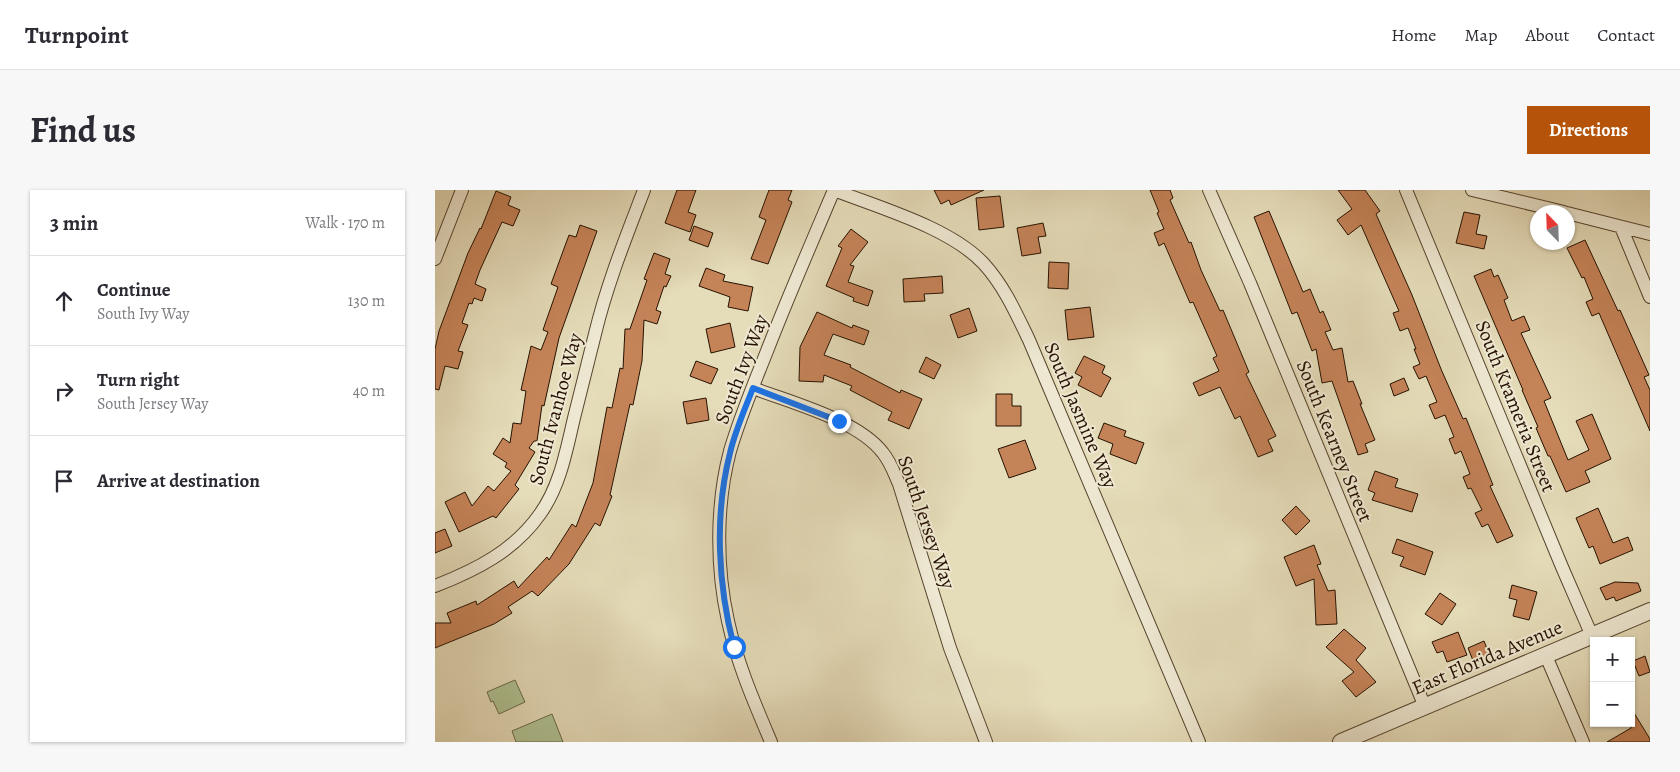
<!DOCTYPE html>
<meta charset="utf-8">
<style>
:root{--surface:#fff;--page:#f7f7f7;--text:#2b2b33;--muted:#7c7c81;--line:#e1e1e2;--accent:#b45309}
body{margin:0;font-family:Alegreya,serif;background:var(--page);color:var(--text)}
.controls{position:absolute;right:15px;bottom:15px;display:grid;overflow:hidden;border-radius:0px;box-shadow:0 1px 4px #0004}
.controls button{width:45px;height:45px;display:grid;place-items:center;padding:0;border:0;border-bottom:1px solid var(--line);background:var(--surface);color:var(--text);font:25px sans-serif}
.compass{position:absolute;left:1095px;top:15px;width:45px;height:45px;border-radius:50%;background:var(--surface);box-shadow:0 1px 4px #0004;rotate:337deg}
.stop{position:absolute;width:15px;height:15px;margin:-11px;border:4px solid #1a73e8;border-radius:50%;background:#fff}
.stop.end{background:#1a73e8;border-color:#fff;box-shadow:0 1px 5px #0008}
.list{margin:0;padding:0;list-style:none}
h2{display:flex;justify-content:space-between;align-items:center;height:65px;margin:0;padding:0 20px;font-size:21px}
h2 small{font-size:16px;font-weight:400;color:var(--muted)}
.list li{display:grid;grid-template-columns:32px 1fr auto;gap:15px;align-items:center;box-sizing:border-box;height:90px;padding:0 20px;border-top:1px solid var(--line)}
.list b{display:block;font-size:19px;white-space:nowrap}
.list p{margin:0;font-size:16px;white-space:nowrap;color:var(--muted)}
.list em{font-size:16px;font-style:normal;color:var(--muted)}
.icon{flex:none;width:28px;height:28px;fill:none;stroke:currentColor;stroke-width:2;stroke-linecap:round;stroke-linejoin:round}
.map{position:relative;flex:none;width:1215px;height:552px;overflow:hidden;border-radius:0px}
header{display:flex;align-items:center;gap:30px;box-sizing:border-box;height:70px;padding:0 25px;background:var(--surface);border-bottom:1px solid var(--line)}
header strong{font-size:24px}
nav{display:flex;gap:28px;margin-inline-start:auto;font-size:18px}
.intro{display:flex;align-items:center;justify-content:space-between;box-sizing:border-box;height:120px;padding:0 30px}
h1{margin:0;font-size:35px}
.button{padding:12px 22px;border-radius:0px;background:var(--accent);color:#fff;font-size:18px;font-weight:700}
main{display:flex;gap:30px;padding:0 30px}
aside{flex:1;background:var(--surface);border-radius:0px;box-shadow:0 1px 4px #0004}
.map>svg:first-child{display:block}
.green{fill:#b0c293;stroke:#6b6a4a}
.building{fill:#c58358;stroke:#261100}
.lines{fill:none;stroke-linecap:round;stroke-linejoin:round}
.minor-casing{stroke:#56442e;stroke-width:14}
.tertiary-casing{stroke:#56442e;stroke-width:18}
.minor{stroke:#eee8d2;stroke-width:12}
.tertiary{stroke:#eee8d2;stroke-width:16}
.route{stroke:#1a73e8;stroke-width:6}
.labels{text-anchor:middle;stroke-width:4;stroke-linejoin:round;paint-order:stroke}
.street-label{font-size:20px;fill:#261100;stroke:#eee8d2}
</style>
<header>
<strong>Turnpoint</strong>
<nav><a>Home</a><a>Map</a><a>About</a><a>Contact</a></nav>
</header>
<div class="intro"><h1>Find us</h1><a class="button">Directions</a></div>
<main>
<aside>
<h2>3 min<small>Walk · 170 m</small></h2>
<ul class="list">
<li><svg class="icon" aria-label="ahead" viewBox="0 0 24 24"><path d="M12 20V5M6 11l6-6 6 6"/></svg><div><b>Continue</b><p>South Ivy Way</p></div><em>130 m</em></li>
<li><svg class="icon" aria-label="right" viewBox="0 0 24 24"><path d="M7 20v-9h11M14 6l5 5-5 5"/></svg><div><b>Turn right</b><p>South Jersey Way</p></div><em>40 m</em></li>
<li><svg class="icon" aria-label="arrive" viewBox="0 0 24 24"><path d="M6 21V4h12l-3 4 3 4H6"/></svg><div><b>Arrive at destination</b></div></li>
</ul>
</aside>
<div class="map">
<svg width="1215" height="552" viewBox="0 0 1215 552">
<rect width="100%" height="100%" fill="#e5dcb9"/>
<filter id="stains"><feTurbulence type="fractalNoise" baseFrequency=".004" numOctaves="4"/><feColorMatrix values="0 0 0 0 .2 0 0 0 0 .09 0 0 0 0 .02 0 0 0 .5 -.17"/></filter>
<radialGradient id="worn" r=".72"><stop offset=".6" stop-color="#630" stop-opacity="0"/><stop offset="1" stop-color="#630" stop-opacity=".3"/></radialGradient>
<path class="green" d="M 80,490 L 90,512 L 64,524 L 58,511 L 56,512 L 52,502 Z
M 117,524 L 128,552 L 81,552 L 77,541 Z"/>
<path class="building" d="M 242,0 L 261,0 L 253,22 L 261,25 L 255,42 L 230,33 Z
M 334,0 L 357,0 L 353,10 L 357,12 L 333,74 L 316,69 L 331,30 L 324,27 Z
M 499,0 L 549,0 L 516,15 L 514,10 L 506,14 Z
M 715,0 L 735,0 L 738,8 L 735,10 L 754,53 L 756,52 L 766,80 L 785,121 L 788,120 L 814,182 L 811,184 L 841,246 L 833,250 L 838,261 L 823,267 L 805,226 L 800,229 L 785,197 L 764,206 L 758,193 L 784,181 L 778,168 L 782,166 L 758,112 L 755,113 L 729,53 L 724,56 L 719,43 L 729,39 L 722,23 L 724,22 Z
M 903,0 L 930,0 L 945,21 L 941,24 L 977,105 L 1006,179 L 1028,229 L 1031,228 L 1058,295 L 1055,296 L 1078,346 L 1062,353 L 1053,334 L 1047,337 L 1040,323 L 1047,320 L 1036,298 L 1033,299 L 1028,287 L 1035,284 L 1026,261 L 1020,264 L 1014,249 L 1019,247 L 1010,225 L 1000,229 L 994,215 L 1002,212 L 991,186 L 984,189 L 978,177 L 985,174 L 979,159 L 981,159 L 973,138 L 965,141 L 958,123 L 964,121 L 926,35 L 913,45 L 902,30 L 917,19 Z
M 61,1 L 76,7 L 73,15 L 85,20 L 78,36 L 67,32 L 45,80 L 40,94 L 51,99 L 47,111 L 39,108 L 37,114 L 34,113 L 27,133 L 33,135 L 23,161 L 28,162 L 23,179 L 10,176 L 4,200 L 0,199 L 0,159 L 4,141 L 33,63 L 45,38 L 46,39 Z
M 565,6 L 569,37 L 544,40 L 541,8 Z
M 834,21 L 868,102 L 875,99 L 885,123 L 888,121 L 896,140 L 890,142 L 898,160 L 907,158 L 913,192 L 918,191 L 927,214 L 925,214 L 940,250 L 930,254 L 933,262 L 923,265 L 897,191 L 887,193 L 881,159 L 877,161 L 862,122 L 857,124 L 819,27 Z
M 1029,22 L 1045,25 L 1041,44 L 1052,46 L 1049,59 L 1021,53 Z
M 608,33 L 611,46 L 603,47 L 606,63 L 587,66 L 582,38 Z
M 145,35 L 162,41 L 124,148 L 109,216 L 107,215 L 102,251 L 99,251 L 94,258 L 100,262 L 80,295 L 84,299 L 61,328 L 58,326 L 24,342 L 10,312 L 30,302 L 37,316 L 53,296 L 59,301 L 76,281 L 70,277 L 72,273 L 58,264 L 68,248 L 75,253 L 78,233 L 86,234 L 91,201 L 86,200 L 96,156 L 106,160 L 113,142 L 108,140 L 110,134 L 123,97 L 116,94 L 134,45 L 141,47 Z
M 259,36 L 278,43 L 273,57 L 254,50 Z
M 416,39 L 433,52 L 415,75 L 419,76 L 413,92 L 438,101 L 433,116 L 418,111 L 419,108 L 391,96 L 407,58 L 403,56 Z
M 1150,50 L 1183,121 L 1185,120 L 1214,185 L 1209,187 L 1215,200 L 1215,241 L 1164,123 L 1157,126 L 1151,112 L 1158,109 L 1149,87 L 1147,88 L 1132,58 Z
M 219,63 L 235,69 L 230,84 L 236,86 L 231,97 L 229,96 L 221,120 L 226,122 L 222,134 L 209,130 L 207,171 L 198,215 L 195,214 L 175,305 L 177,306 L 165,336 L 160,333 L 134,374 L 103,406 L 97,401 L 73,417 L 77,423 L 59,434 L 0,458 L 0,433 L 16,433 L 12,423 L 41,411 L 42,415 L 79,391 L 83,398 L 112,367 L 114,370 L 137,334 L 141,337 L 158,293 L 172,217 L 177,218 L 185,178 L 188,179 L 190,139 L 195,139 L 212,90 L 209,89 Z
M 614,72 L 634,73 L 633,99 L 613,98 Z
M 271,78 L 290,85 L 288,91 L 318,97 L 313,121 L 293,117 L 295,107 L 264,96 Z
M 1056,79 L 1059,87 L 1063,85 L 1073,108 L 1069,110 L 1077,131 L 1089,126 L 1095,140 L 1086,143 L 1116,208 L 1109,211 L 1133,270 L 1154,260 L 1141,231 L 1157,224 L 1176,269 L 1150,281 L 1155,292 L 1131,302 L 1115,266 L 1113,266 L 1101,238 L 1103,237 L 1087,200 L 1088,200 L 1039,86 Z
M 507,86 L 508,103 L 489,104 L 490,111 L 469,112 L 468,89 Z
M 655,117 L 659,147 L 633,150 L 630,120 Z
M 534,118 L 542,141 L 523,148 L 515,125 Z
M 382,122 L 417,138 L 418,135 L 434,141 L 429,155 L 398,144 L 389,165 L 416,175 L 415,177 L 465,203 L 466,200 L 487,209 L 474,239 L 453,230 L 457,222 L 415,200 L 417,196 L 389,185 L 388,192 L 364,191 L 365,157 Z
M 295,133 L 300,157 L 276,163 L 271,139 Z
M 649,166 L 670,176 L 667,183 L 676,188 L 666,207 L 643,195 L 647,187 L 640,183 Z
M 491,167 L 506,175 L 499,189 L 484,182 Z
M 261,171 L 283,179 L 276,194 L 255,186 Z
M 969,188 L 974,200 L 959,206 L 955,194 Z
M 561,204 L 577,204 L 577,216 L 586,216 L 586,236 L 561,236 Z
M 271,208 L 274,230 L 252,234 L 248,212 Z
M 669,233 L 691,241 L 689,246 L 709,253 L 701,274 L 675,264 L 678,254 L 663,248 Z
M 590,250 L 601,279 L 574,288 L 563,259 Z
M 940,281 L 963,289 L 960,297 L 983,304 L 977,322 L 937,310 L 940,303 L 933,300 Z
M 861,316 L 875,331 L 861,345 L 847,330 Z
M 1163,318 L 1178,353 L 1193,347 L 1198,360 L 1165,374 L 1158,356 L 1154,358 L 1141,328 Z
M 10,339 L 17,356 L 0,363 L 0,343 Z
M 962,349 L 998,362 L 990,385 L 965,376 L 969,367 L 957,363 Z
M 879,355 L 886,374 L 882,375 L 893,401 L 900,400 L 902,434 L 881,435 L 879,389 L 861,396 L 849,367 Z
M 1180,392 L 1203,393 L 1206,401 L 1181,411 L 1179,407 L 1171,410 L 1165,398 Z
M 1077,395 L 1102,402 L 1094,430 L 1078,426 L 1082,410 L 1074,408 Z
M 1005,403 L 1021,414 L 1007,435 L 990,424 Z
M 909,439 L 931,458 L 921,470 L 941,492 L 921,507 L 907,491 L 919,482 L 891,457 Z
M 1023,442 L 1032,465 L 1012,472 L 1008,461 L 1002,463 L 997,452 Z
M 1049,451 L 1055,466 L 1039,473 L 1033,458 Z
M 1210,466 L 1215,482 L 1204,486 L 1198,471 Z
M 1196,518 L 1215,549 L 1215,552 L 1172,552 L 1196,538 Z"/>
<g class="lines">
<defs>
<path id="minor" d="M 399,0 C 445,18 516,38 549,74 C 569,96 581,123 594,150 L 764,552
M 774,0 L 815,93 L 990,517
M 971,0 L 1127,377 L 1157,446
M 1037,0 L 1129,22
M 1132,23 L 1215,44
M 1186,37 L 1215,107
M 0,69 L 27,0
M 318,198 C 357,213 423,230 448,263 C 456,273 459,283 464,294 L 515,458 L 551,552
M 0,396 C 41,380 79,361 105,324 C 125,296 131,262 139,228 C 146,200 153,172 160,144 C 172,94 191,47 209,0
M 1111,466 L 1148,552
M 336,552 C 319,512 302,473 293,431 C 281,377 281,314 295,261 C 305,227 319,194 332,161 C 353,107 376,54 399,0"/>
<path id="tertiary" d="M 906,552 L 1215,421"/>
</defs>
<use href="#minor" class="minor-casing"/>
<use href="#tertiary" class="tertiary-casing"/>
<use href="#minor" class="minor"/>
<use href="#tertiary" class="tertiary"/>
</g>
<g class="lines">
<path class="route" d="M 299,457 C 283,395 279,326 295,263 C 300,241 310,219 318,198 L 404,231"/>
</g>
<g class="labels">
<g class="street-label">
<text transform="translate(306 179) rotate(-69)" y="7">South Ivy Way</text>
<text transform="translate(1081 216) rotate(68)" y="7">South Krameria Street</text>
<text transform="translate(120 219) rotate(-75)" y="7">South Ivanhoe Way</text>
<text transform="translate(646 225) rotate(67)" y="7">South Jasmine Way</text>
<text transform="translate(900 251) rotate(68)" y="7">South Kearney Street</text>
<text transform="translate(492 332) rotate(71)" y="7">South Jersey Way</text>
<text transform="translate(1052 467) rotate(-23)" y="7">East Florida Avenue</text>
</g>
</g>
<rect width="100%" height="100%" filter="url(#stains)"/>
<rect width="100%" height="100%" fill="url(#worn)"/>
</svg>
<div class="controls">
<button>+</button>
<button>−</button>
</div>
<svg class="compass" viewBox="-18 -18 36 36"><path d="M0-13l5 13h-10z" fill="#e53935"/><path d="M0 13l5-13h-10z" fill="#7c7c81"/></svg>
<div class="stop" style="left:299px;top:457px"></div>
<div class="stop end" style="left:404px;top:231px"></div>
</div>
</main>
